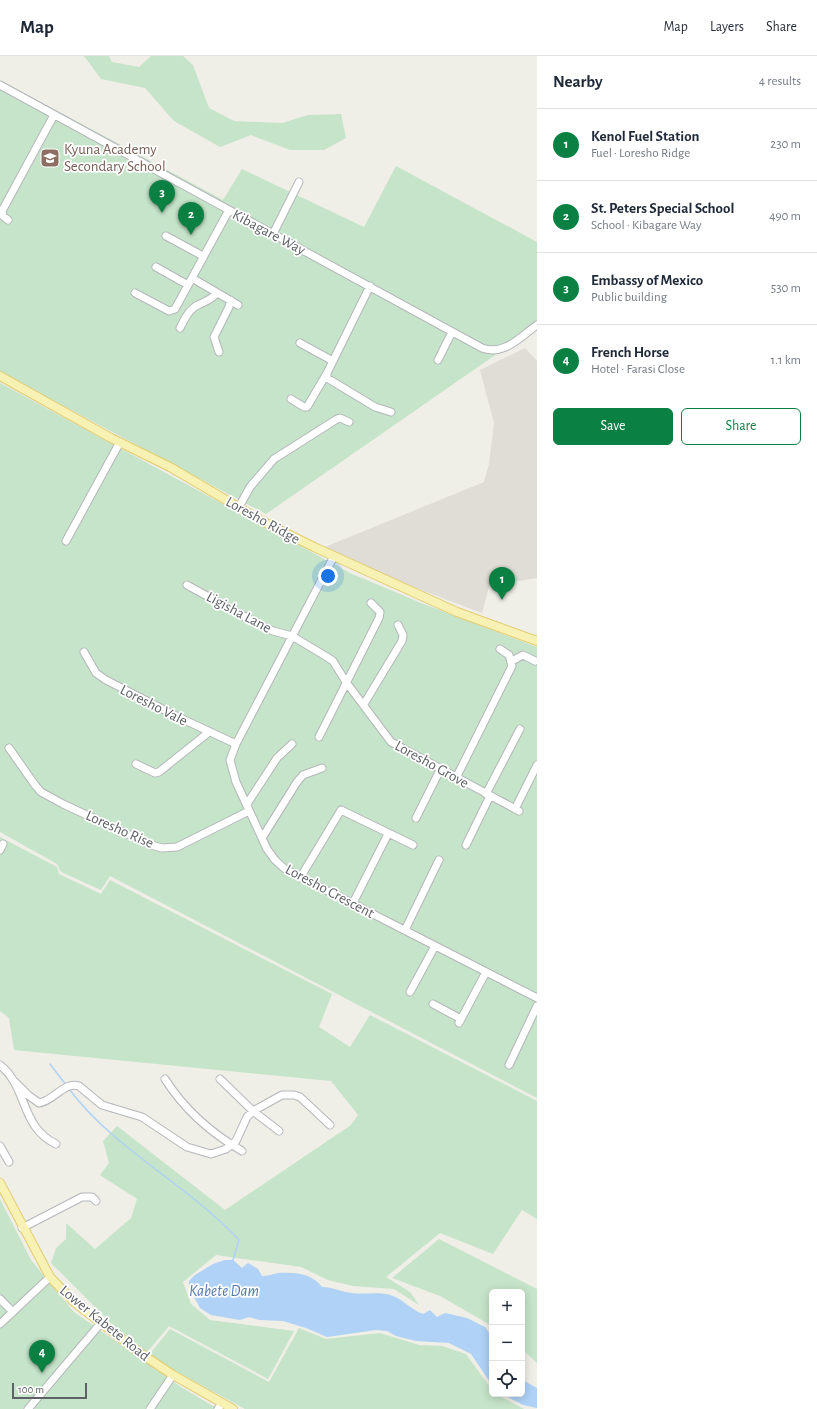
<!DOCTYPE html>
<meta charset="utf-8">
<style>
:root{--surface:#fff;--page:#f6f6f7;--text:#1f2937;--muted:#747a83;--line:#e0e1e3;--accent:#0b8043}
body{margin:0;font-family:"Alegreya Sans",sans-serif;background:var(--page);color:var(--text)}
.controls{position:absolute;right:12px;bottom:12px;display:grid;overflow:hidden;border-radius:6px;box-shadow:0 2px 10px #0003}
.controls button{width:36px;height:36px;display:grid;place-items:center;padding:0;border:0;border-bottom:1px solid var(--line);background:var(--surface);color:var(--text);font:20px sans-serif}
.scale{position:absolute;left:12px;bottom:10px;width:75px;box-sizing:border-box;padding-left:4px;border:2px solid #5e6165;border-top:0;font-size:11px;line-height:14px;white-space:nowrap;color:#5e6165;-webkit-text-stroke:3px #fff;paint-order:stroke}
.you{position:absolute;left:328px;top:520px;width:14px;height:14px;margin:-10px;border:3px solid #fff;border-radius:50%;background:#1a73e8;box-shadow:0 0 0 6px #1a73e833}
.badge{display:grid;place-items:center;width:26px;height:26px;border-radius:50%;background:var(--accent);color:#fff;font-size:13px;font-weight:700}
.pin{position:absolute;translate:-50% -33px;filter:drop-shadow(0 1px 2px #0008)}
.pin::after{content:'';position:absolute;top:21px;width:14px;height:12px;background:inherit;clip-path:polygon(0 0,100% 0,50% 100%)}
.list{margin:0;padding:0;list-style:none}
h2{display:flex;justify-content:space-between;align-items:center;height:52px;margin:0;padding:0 16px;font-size:17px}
h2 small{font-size:13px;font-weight:400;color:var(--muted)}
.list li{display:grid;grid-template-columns:26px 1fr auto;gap:12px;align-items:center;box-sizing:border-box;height:72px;padding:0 16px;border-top:1px solid var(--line)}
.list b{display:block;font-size:15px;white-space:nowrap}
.list p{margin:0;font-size:13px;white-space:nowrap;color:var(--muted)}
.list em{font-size:13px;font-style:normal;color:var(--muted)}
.actions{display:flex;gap:8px;padding:12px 16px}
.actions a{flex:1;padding:9px 0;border:1px solid var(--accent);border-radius:6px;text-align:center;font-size:14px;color:var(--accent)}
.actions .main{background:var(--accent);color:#fff}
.icon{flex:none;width:22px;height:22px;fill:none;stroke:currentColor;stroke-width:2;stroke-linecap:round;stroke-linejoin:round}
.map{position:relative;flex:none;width:537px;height:1353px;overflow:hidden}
header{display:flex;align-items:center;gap:24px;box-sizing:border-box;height:56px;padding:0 20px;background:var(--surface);border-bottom:1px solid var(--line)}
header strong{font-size:19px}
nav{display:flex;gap:22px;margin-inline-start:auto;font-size:14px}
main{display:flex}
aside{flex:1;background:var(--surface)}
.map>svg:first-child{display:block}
.education{fill:#dfddd5}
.green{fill:#c6e4c9}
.water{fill:#afd2f6}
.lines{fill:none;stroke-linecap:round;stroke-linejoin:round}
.stream{stroke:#afd2f6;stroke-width:1.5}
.minor-casing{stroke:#b4b6ba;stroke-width:9}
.major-casing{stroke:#e3cb6c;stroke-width:10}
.minor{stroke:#fff;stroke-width:7}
.major{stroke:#f7f1b4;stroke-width:8}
.labels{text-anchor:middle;stroke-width:3.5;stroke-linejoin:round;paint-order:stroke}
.education-label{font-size:15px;fill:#785e54;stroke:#fff;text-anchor:start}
.street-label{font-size:15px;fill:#5e6165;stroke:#fff}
.water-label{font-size:16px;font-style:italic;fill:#5178b0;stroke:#fff}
</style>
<header>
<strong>Map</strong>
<nav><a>Map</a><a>Layers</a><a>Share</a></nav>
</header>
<main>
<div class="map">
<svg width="537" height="1353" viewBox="0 0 537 1353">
<rect width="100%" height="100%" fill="#efeee7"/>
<path class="education" d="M 525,292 L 537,305 L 537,522 L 489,530 L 482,557 L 400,526 L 325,491 L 484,426 L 489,408 L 494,367 L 480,314 Z"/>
<path class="green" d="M 84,0 L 109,0 L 112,6 L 139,11 L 151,0 L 183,0 L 193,9 L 209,52 L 234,65 L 282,67 L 308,59 L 341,58 L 346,82 L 324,94 L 290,94 L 251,79 L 220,91 L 174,65 L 145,32 L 101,23 Z
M 0,24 L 223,144 L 242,113 L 364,171 L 396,110 L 537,186 L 537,270 L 266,458 L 0,316 Z
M 0,327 L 350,517 L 421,547 L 537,591 L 537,1042 L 110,820 L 101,834 L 61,816 L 57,808 L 0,776 Z
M 0,781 L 57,811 L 59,818 L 101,838 L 110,824 L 332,938 L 319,971 L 350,991 L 370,959 L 537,1045 L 537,1163 L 522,1154 L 493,1198 L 440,1177 L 386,1221 L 410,1236 L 419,1249 L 394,1233 L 353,1230 L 328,1224 L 301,1211 L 216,1199 L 183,1226 L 191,1248 L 210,1264 L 294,1275 L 268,1323 L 169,1270 L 144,1300 L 51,1207 L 56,1192 L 66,1183 L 66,1167 L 95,1193 L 131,1162 L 137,1143 L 100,1119 L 109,1107 L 103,1085 L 117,1070 L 225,1154 L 351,1069 L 358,1059 L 331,1025 L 14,994 L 9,962 L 0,955 Z
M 0,1143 L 31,1204 L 74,1256 L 181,1331 L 218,1353 L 0,1353 Z
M 439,1183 L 537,1233 L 537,1307 L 522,1293 L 522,1236 L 492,1236 L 492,1270 L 440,1240 L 392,1222 Z
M 299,1272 L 326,1283 L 380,1277 L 419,1289 L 442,1290 L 466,1298 L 492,1334 L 492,1338 L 496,1338 L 524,1353 L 245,1353 L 148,1300 L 170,1273 L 269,1326 Z"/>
<path class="water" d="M 225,1204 L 233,1204 L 242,1212 L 248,1207 L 258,1213 L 262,1220 C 268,1220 272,1218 278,1217 C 294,1216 312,1217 322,1231 C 333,1231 342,1236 352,1237 C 366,1239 380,1235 393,1240 C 404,1244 411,1254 423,1258 L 430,1254 L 437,1261 L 445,1257 L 467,1262 L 485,1271 L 492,1281 L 492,1329 L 471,1298 L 449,1287 L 416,1285 L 396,1280 L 387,1275 L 376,1274 L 327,1281 L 306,1272 L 283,1265 L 259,1264 L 249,1261 L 240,1264 L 211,1259 L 200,1252 L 189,1232 L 189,1225 L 195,1219 L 213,1208 Z
M 522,1320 L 526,1326 L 537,1332 L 537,1352 L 523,1349 L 502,1338 L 522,1338 Z"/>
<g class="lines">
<path class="stream" d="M 50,1008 L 66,1029
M 69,1033 C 115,1094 187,1128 239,1184 L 233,1204"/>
<defs>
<path id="minor" d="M 0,29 L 482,292 C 504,300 520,281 537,269
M 8,164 L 3,160 L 2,155 L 54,59
M 273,178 L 299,126
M 166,180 L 203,200
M 156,211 L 188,229
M 192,222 L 238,249
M 370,230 L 327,317 L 327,322 L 375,351 L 391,356
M 135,237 L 169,255 L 175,253 L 229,154
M 180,272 C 184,264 189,253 198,249 C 206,245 211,244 217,237
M 300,287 L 333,305
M 219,296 L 214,281 L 229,251 L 230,244
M 438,304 L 452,276
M 291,343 L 304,351 L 307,351 L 327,317
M 239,451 L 250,431 L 274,403 L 337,363 L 340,362 L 349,366
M 66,485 L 120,386
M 334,500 L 236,688 L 230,704 L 236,726 L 267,793 L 275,804 L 285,813 L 537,942
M 187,529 L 256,567 L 273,575 L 292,580 L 327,601 L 333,605 L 346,626 L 391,686 L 519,755
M 84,596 L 96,617 L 106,624 L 176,660 L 236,688
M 512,605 L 523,599 L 535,605
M 364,648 L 402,585 L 403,579 L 398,569
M 319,681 L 379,562 L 380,556 L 371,547
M 9,692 L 35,729 L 41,736 L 63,748 L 151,789 L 162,792 L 177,791 L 249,755
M 136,708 L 155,717 L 159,716 L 209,676
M 456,722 L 512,610 L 509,599 L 500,593
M 486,738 L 520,673
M 247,748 L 277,702 L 292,688
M 515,753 L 537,709
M 416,762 L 440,714
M 262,782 L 297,726 L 303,719 L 322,712
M 466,789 L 490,740
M 0,794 L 3,788
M 300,822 L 341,754 L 413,789
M 353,847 L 388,778
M 405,874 L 439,804
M 410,936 L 435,890
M 433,948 L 461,963
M 459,967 L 486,916
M 0,1009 C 28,1031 20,1071 56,1088
M 509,1009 L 537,950
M 165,1023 C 184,1053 211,1077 242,1095
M 220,1023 L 253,1055 L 279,1075
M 15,1026 L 28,1039 L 39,1047 C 54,1045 64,1025 79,1030 L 102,1049 L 142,1061 L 187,1091 L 211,1098 L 226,1093 L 236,1085 L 247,1061 L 253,1055 L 282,1039 L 294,1039 L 300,1041 L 330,1069
M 0,1090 L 9,1106
M 22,1172 L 82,1141 L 92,1141 L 96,1145
M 0,1243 L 13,1256
M 0,1268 L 50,1221
M 28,1353 L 101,1267
M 150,1353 L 173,1319
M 218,1353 L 222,1347"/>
<path id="major" d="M 0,320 L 111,382 L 170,411 L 262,465 L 314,491 L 457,556 L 537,585
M 0,1127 L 50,1221 L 74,1246 L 140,1297 L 173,1319 L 233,1353"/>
</defs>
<use href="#minor" class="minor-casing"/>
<use href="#major" class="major-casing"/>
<use href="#minor" class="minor"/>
<use href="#major" class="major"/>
</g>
<defs>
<symbol id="school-square" viewBox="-11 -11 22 22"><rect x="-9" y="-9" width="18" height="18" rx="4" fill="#8d6e63" stroke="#fff"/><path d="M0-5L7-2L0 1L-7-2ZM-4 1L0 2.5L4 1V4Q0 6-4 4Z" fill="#fff"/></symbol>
</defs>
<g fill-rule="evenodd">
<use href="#school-square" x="39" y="91" width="22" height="22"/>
</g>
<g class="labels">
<g class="education-label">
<text x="64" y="98">Kyuna Academy<tspan x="64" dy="17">Secondary School</tspan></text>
</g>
<g class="street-label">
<text transform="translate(269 176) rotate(28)" y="5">Kibagare Way</text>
<text transform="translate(263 464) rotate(29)" y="5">Loresho Ridge</text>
<text transform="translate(239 556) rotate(28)" y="5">Ligisha Lane</text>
<text transform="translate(154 649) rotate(27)" y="5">Loresho Vale</text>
<text transform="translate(432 708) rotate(29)" y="5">Loresho Grove</text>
<text transform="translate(120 773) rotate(24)" y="5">Loresho Rise</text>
<text transform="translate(330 835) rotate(28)" y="5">Loresho Crescent</text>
<text transform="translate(105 1267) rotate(39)" y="5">Lower Kabete Road</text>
</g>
<g class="water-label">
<text x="224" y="1240">Kabete Dam</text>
</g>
</g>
</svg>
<div class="controls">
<button>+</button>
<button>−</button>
<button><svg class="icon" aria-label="locate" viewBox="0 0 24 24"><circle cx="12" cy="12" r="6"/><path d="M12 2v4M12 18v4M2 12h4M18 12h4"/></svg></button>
</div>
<div class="scale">100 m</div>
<div class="you"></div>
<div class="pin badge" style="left:502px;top:544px">1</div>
<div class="pin badge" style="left:191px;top:179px">2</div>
<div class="pin badge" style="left:162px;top:157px">3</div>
<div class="pin badge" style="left:42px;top:1317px">4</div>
</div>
<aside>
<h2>Nearby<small>4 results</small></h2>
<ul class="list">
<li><span class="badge">1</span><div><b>Kenol Fuel Station</b><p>Fuel · Loresho Ridge</p></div><em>230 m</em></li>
<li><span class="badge">2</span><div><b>St. Peters Special School</b><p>School · Kibagare Way</p></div><em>490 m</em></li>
<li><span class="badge">3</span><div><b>Embassy of Mexico</b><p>Public building</p></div><em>530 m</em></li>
<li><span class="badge">4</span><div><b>French Horse</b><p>Hotel · Farasi Close</p></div><em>1.1 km</em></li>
</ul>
<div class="actions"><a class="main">Save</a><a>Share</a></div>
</aside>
</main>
